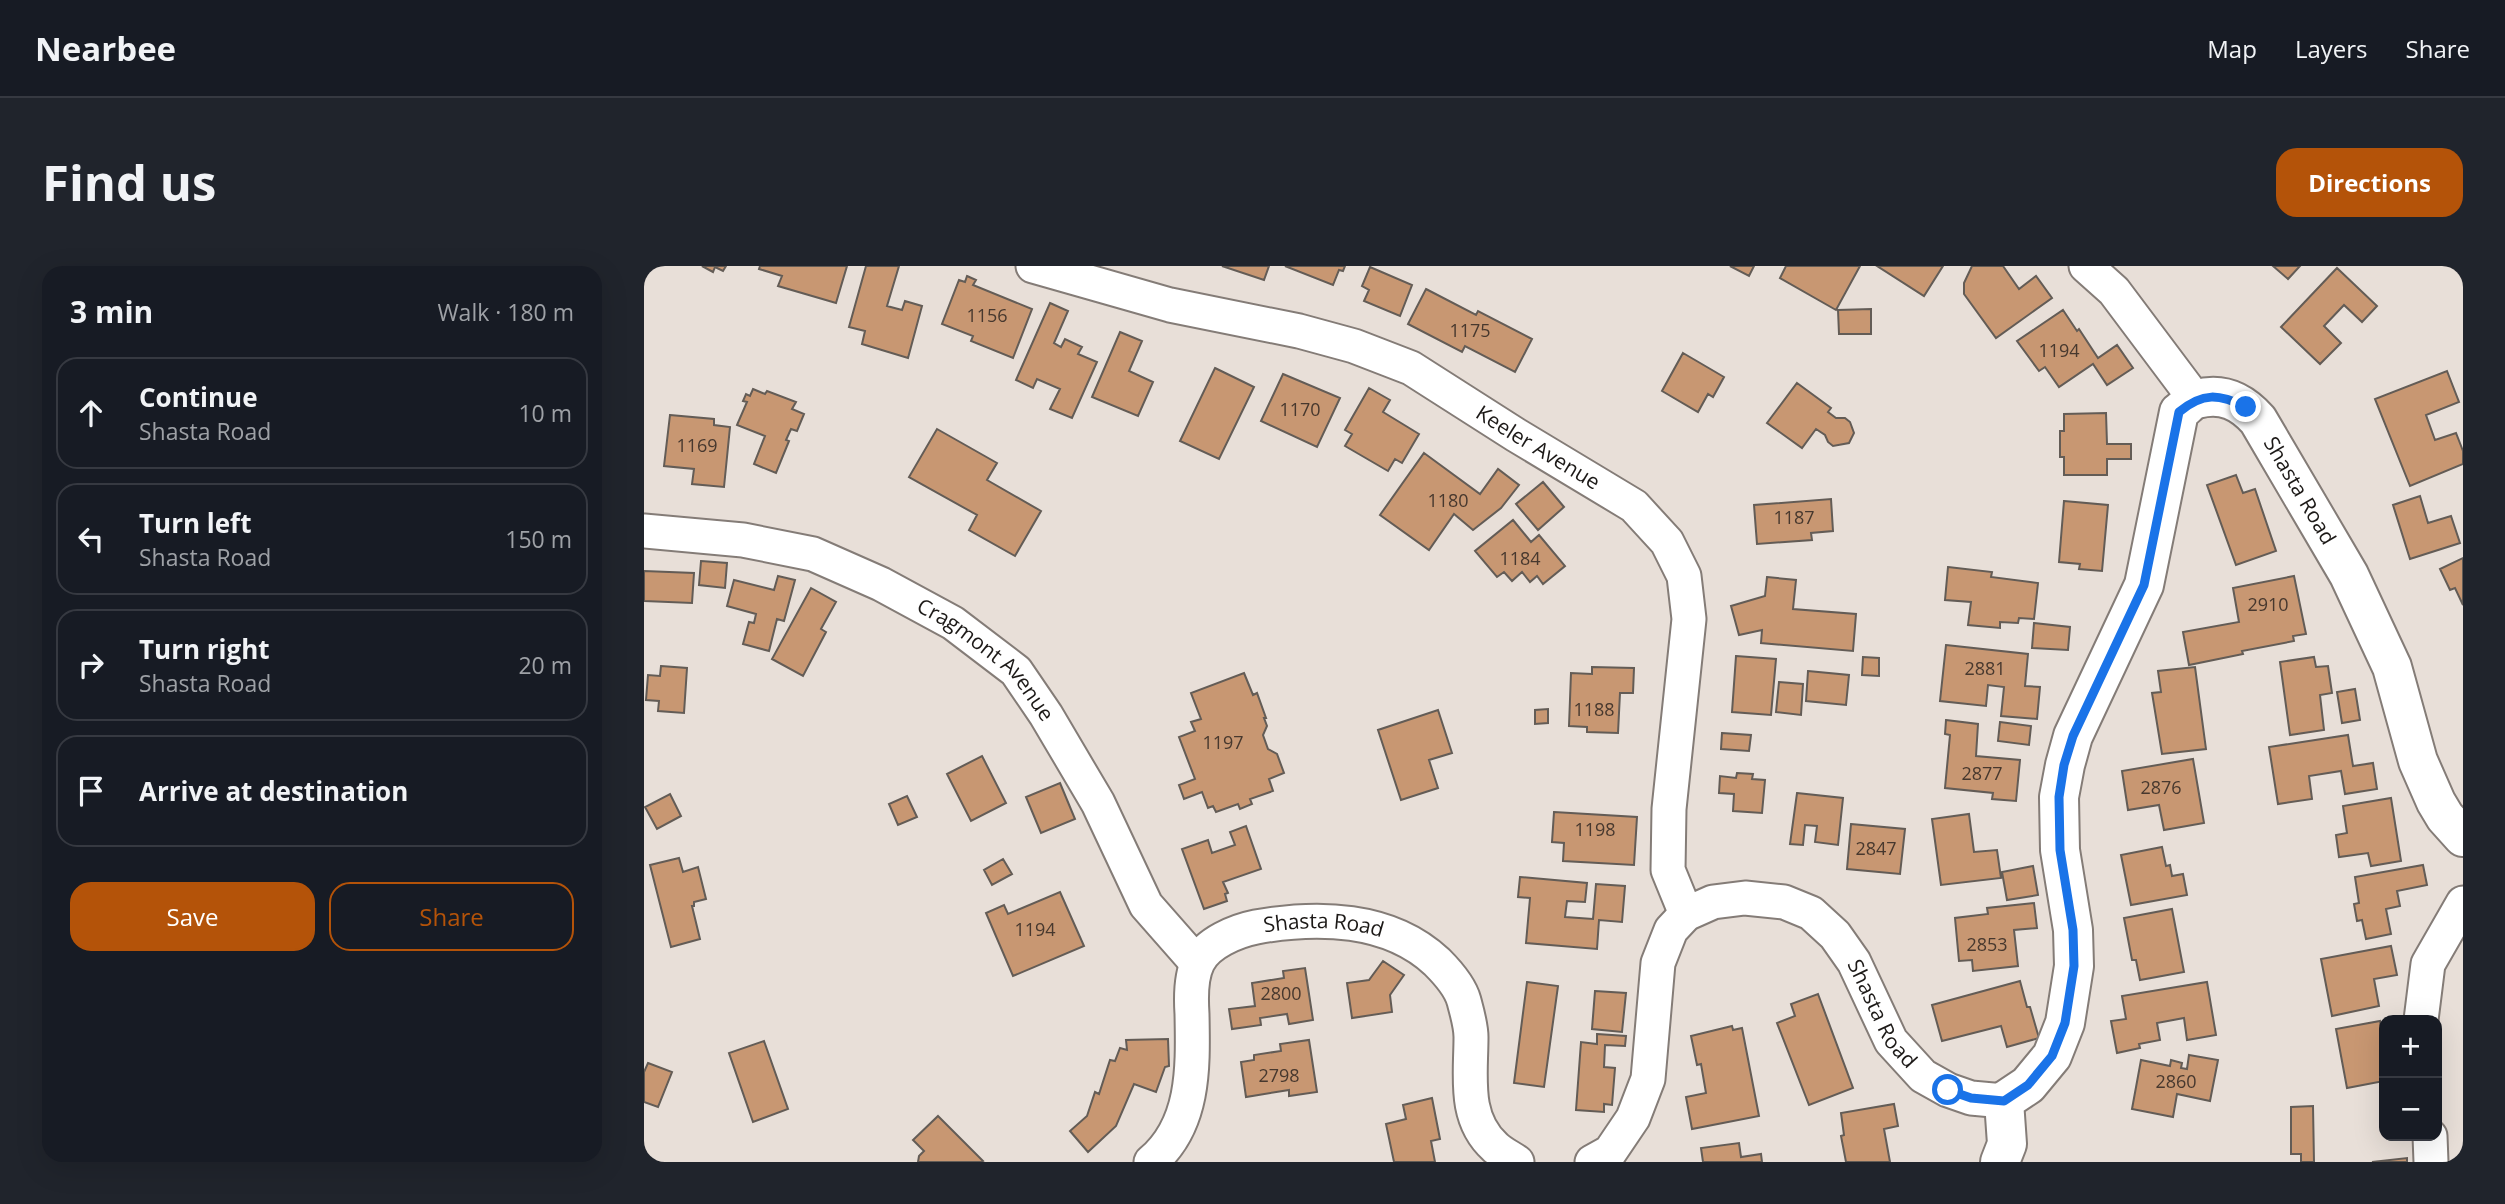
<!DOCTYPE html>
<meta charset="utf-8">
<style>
:root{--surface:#171b24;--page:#20242c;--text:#f1f3f6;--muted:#9ea1a6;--line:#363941;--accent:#b45309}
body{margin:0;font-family:"Open Sans",sans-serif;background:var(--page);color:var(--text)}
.controls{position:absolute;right:21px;bottom:21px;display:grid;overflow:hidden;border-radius:14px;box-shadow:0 7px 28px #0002}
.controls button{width:63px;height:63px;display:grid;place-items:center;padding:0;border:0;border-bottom:2px solid var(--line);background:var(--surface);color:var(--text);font:35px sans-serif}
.stop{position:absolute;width:21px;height:21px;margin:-16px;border:5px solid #1a73e8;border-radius:50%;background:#fff}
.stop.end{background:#1a73e8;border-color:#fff;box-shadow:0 2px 7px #0008}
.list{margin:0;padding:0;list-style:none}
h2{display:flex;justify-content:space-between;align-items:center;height:91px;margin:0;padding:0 28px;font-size:30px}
h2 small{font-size:23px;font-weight:400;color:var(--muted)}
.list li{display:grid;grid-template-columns:46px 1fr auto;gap:21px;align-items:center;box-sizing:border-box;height:112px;margin:0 14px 14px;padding:0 14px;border:2px solid var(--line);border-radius:21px}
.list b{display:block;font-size:26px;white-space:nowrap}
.list p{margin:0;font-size:23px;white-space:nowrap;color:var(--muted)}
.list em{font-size:23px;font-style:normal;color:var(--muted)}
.actions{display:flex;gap:14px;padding:21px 28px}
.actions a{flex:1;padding:16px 0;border:2px solid var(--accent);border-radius:21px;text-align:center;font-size:24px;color:var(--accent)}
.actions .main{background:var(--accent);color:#fff}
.icon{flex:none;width:38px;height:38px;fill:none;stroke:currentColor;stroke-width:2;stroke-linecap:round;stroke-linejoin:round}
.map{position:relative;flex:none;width:1819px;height:896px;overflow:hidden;border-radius:21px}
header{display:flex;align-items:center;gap:42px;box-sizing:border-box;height:98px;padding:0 35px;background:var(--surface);border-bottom:2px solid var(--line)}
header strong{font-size:33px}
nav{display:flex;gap:38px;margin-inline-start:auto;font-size:24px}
.intro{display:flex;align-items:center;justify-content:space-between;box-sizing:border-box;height:168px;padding:0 42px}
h1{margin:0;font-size:49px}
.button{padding:18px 32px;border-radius:21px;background:var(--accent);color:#fff;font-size:24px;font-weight:700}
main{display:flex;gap:42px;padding:0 42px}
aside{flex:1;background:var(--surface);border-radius:21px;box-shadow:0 7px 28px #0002}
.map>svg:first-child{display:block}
.building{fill:#c89772;stroke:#635c56;stroke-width:2}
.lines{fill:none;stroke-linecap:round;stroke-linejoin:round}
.minor-casing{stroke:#847c77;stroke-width:37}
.tertiary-casing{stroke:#847c77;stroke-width:42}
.minor{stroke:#fff;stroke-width:33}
.tertiary{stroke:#fff;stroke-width:38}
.route{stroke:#1a73e8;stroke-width:9}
.labels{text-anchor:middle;stroke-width:7;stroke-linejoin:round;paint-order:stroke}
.number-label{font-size:18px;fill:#47382e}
.street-label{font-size:21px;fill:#1c1917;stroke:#e8dfd8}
</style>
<header>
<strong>Nearbee</strong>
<nav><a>Map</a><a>Layers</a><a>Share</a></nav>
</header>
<div class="intro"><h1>Find us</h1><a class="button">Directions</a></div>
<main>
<aside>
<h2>3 min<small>Walk · 180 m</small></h2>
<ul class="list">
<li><svg class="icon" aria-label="ahead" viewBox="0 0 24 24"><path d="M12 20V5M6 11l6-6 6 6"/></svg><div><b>Continue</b><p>Shasta Road</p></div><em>10 m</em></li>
<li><svg class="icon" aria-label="left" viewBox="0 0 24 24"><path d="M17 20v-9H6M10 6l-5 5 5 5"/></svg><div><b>Turn left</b><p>Shasta Road</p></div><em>150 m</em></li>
<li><svg class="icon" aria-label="right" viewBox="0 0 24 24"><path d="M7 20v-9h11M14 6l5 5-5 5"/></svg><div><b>Turn right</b><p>Shasta Road</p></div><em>20 m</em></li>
<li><svg class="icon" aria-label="arrive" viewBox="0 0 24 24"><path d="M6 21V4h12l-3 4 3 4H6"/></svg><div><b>Arrive at destination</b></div></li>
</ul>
<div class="actions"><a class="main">Save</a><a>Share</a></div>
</aside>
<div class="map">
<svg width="1819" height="896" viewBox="0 0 1819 896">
<rect width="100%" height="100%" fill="#e8dfd8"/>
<path class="building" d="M 58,0 L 82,0 L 79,5 L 71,1 L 69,6 Z
M 116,0 L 203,0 L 192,37 L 134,20 L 138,10 L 115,3 Z
M 222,0 L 255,0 L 243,40 L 258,44 L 261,35 L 278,40 L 264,92 L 218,78 L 221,65 L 205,61 Z
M 578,0 L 625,0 L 620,14 Z
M 641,0 L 701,0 L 699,5 L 695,4 L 689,19 Z
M 1086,0 L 1110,0 L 1105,10 Z
M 1142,0 L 1216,0 L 1192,44 L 1136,12 Z
M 1233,0 L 1299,0 L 1280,30 Z
M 1328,0 L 1359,0 L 1375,23 L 1392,10 L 1408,32 L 1352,72 L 1320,28 L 1320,17 Z
M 1629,0 L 1656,0 L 1644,13 Z
M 726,1 L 768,19 L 756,50 L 720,35 L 725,24 L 718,20 Z
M 1693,2 L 1733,40 L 1718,56 L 1700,39 L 1680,60 L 1697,77 L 1676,98 L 1637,61 Z
M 323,10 L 332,14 L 329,19 L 388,43 L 369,92 L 327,75 L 329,70 L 298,58 L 315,14 L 321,16 Z
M 782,23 L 832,49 L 834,45 L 888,73 L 871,106 L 821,80 L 818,86 L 764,58 Z
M 406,37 L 424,45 L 410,77 L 417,81 L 421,73 L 438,81 L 434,88 L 453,96 L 428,152 L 406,143 L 416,123 L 393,113 L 389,122 L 372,114 Z
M 1227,43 L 1227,68 L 1195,68 L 1194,44 Z
M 1419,44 L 1433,65 L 1435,63 L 1454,92 L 1473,79 L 1489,102 L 1463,119 L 1449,98 L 1415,121 L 1401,101 L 1395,105 L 1373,75 Z
M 476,66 L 498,75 L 485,105 L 509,116 L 494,150 L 448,131 Z
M 1039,87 L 1080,111 L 1069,131 L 1064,128 L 1054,146 L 1018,125 Z
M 571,102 L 610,121 L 575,193 L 536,175 Z
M 1803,105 L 1815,136 L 1782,149 L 1791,174 L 1812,167 L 1819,185 L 1819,198 L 1766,220 L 1731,133 Z
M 639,108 L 696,132 L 673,181 L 617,155 Z
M 1153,117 L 1187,142 L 1184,146 L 1192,152 L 1201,152 L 1206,156 L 1210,167 L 1205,177 L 1189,180 L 1184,176 L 1181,169 L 1172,163 L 1158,182 L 1123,157 Z
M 725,122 L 746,134 L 739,146 L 775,168 L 758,197 L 751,193 L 744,205 L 701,180 L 708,168 L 701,164 Z
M 109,123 L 121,128 L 123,125 L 152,136 L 148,143 L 160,148 L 153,165 L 147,163 L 142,174 L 145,175 L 132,207 L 110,198 L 121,170 L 93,159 L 103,136 L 99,135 L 102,128 L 106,130 Z
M 1462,147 L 1463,178 L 1487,178 L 1487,193 L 1463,193 L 1463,209 L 1420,209 L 1420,191 L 1416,191 L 1416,165 L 1420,165 L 1420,148 Z
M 26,149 L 70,153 L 70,159 L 86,161 L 80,221 L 48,218 L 50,203 L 20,200 Z
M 293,163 L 353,197 L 343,214 L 397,245 L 371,290 L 325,264 L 333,249 L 265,211 Z
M 780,187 L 836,228 L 854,203 L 875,219 L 857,242 L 829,264 L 810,248 L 785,284 L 736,249 Z
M 1592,209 L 1599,227 L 1611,223 L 1632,285 L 1592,299 L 1563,219 Z
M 899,216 L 920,241 L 894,264 L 872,238 Z
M 1776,230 L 1784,257 L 1807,250 L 1816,277 L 1766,293 L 1749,239 Z
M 1187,233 L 1189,265 L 1167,267 L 1168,274 L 1113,278 L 1110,239 Z
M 1420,235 L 1464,239 L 1458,305 L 1435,303 L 1436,298 L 1415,296 Z
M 869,254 L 887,276 L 895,269 L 921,300 L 899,318 L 893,310 L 886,316 L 878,306 L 868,315 L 860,306 L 853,311 L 831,285 Z
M 1819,292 L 1819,339 L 1811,322 L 1806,324 L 1796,303 Z
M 57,295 L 83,297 L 81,322 L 55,319 Z
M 1304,301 L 1348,306 L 1347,311 L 1394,317 L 1390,353 L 1375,352 L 1374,357 L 1356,356 L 1356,362 L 1324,359 L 1327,336 L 1301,334 Z
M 0,305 L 50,307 L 48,337 L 0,335 Z
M 134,310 L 151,314 L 140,355 L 133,353 L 125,385 L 99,378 L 105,356 L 110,357 L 112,348 L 83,340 L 90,314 L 130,324 Z
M 1650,310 L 1662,368 L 1649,370 L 1650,375 L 1598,385 L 1599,388 L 1545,399 L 1539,366 L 1595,356 L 1589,322 Z
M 1123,311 L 1152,314 L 1149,343 L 1212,348 L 1209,385 L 1117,377 L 1118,364 L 1095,369 L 1087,340 L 1121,330 Z
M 167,322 L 192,336 L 177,363 L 182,366 L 159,410 L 128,393 Z
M 1390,357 L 1426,361 L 1424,384 L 1388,382 Z
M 1302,379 L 1384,388 L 1381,420 L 1396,421 L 1393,453 L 1357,450 L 1360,421 L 1344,419 L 1342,440 L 1296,435 Z
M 1092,390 L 1132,393 L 1127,449 L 1088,446 Z
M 1219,391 L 1235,392 L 1235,410 L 1218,409 Z
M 1670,391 L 1672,401 L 1684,400 L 1688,427 L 1676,429 L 1680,464 L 1646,469 L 1636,396 Z
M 17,400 L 43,402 L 40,447 L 14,445 L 15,435 L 2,434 L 4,409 L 16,410 Z
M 948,401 L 990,402 L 989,427 L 976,427 L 974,467 L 943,466 L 943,461 L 925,460 L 927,407 L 948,408 Z
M 1551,401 L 1562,483 L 1518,488 L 1508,427 L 1517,426 L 1514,405 Z
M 1164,405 L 1205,409 L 1202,439 L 1162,435 Z
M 600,407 L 609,429 L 613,427 L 622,452 L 620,452 L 623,460 L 619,469 L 624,483 L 633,488 L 640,507 L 625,513 L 629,525 L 606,533 L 608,538 L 596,543 L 594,538 L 572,546 L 569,540 L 564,542 L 558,526 L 540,533 L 535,519 L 551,513 L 535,471 L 551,465 L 547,456 L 557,453 L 547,427 Z
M 1135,416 L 1159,418 L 1157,449 L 1132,446 Z
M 1711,423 L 1716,454 L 1698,457 L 1693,426 Z
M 904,443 L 904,457 L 891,458 L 891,444 Z
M 794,444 L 808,487 L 785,494 L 794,522 L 757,534 L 734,464 Z
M 1302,454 L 1334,458 L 1332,490 L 1376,494 L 1372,535 L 1348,533 L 1349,527 L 1301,522 L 1306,469 L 1301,468 Z
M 1356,456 L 1387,460 L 1385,479 L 1354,475 Z
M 1078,467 L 1107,469 L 1105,485 L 1077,483 Z
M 1704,469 L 1709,500 L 1729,497 L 1733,523 L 1701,528 L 1697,505 L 1665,510 L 1668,533 L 1634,538 L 1625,481 Z
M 338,490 L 362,537 L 327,555 L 303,508 Z
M 1549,493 L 1560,557 L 1520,564 L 1515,539 L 1484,544 L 1478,505 Z
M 1093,507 L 1109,508 L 1108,513 L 1121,514 L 1118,547 L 1089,545 L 1090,528 L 1075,527 L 1076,510 L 1092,512 Z
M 416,517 L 431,553 L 397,567 L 382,531 Z
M 1153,527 L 1199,532 L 1194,579 L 1171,576 L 1173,560 L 1161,559 L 1159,579 L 1146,578 Z
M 26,528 L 37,550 L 13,563 L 1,541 Z
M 263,530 L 273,551 L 254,559 L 245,538 Z
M 1747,532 L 1757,595 L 1727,600 L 1724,587 L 1695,591 L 1692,569 L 1703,567 L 1699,540 Z
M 910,546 L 993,551 L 990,599 L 919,595 L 920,577 L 908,576 Z
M 1325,548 L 1330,586 L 1353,584 L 1357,612 L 1297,619 L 1288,553 Z
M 1207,558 L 1261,563 L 1256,608 L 1203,603 Z
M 602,560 L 617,603 L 579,616 L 584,627 L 581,628 L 583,635 L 560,643 L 538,583 L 564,574 L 568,587 L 591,579 L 586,566 Z
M 1518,581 L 1522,600 L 1526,599 L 1528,610 L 1539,608 L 1543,629 L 1487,639 L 1477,589 Z
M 35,592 L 39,606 L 54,601 L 62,633 L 50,636 L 50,640 L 48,640 L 56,673 L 27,681 L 6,599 Z
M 359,593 L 368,608 L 348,619 L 340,604 Z
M 1779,599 L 1783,619 L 1753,625 L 1756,640 L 1742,643 L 1747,668 L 1722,673 L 1718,654 L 1713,655 L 1710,638 L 1715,637 L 1711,611 Z
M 1389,600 L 1394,629 L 1363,634 L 1358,606 Z
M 876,611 L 943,617 L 941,636 L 923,635 L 921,651 L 949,653 L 952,618 L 981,620 L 978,656 L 955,654 L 953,683 L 882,677 L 886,632 L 874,631 Z
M 416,626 L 440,680 L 369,710 L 342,647 L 360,639 L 364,648 Z
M 1390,637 L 1393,662 L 1370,664 L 1374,700 L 1329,705 L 1328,694 L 1315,695 L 1311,652 L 1344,648 L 1343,642 Z
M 1528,643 L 1540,706 L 1496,714 L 1492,694 L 1488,694 L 1480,652 Z
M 1747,680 L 1753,709 L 1730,713 L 1735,740 L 1688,750 L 1677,693 Z
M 739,695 L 760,709 L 746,729 L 748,746 L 708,752 L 703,717 L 725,714 Z
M 661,702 L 669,754 L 645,758 L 643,748 L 616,752 L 617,759 L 588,763 L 585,743 L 611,740 L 608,717 L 640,712 L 639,705 Z
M 1376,715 L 1383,741 L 1386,741 L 1395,772 L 1363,781 L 1357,760 L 1298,775 L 1288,739 Z
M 883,716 L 914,720 L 900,821 L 870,817 Z
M 1563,716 L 1572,769 L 1543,774 L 1540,752 L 1513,757 L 1516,774 L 1495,778 L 1496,782 L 1473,787 L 1467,755 L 1482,753 L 1478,730 Z
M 951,725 L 982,727 L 978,766 L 948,763 Z
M 1174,728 L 1209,822 L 1165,839 L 1133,757 L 1151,750 L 1147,738 Z
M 1736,755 L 1740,777 L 1740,815 L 1703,822 L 1692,763 Z
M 1088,760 L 1089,764 L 1098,762 L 1115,850 L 1048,863 L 1042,831 L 1062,827 L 1057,798 L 1053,799 L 1047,770 Z
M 953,768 L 982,770 L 981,780 L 961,779 L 960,801 L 971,802 L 968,839 L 960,838 L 960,846 L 932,844 L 937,776 L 953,778 Z
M 524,773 L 525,800 L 521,801 L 512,826 L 490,818 L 472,860 L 444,886 L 426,865 L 443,850 L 451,826 L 455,828 L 466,794 L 471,795 L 476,782 L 483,784 L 482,774 Z
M 665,774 L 673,826 L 645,830 L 645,824 L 602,831 L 597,796 L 610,794 L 610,789 L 637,785 L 636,778 Z
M 120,775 L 144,843 L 109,856 L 85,787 Z
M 1545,789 L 1574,794 L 1566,835 L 1533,828 L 1529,851 L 1488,843 L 1497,794 L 1526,800 L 1527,794 L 1538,797 L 1537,802 L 1543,803 Z
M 4,797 L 28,806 L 14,841 L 0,836 L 0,806 Z
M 788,832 L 796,873 L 787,875 L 791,896 L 750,896 L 742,858 L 762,853 L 759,839 Z
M 1250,838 L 1254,860 L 1240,863 L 1246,896 L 1202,896 L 1197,870 L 1200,869 L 1197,847 Z
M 1669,840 L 1670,896 L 1657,896 L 1657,888 L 1647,888 L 1647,841 Z
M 294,850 L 339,895 L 337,896 L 274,896 L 275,890 L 280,885 L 269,874 Z
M 1095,877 L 1097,891 L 1117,888 L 1118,896 L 1059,896 L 1057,882 Z
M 1763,892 L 1763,896 L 1728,896 Z"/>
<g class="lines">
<defs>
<g id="minor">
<path id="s1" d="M 389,0 L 526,39 L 655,65 L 710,80 L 767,102 L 872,169 L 990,240 L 1023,276 L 1040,310 L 1045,353 L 1025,543 L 1024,604 L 1042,648"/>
<path d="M 1442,0 L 1470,25 L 1551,133"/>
<path id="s2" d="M 0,265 L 99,274 L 169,288 L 237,318 L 309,357 L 372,405 L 402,449 L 454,537 L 502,639 L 553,697"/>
<path d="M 1777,754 L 1784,698 L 1819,637"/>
<path d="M 1786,870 L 1787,896"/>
<path id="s3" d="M 507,896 C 551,859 549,801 548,748 C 547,733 547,710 554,696 C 563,677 592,665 612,661 C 673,650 745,651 793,696 C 803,706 816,720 820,735 C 823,746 827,760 827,771 C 827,810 819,852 851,881 C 857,887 866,891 873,896"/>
<path id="s4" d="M 948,896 L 966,886 L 989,852 L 1004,813 L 1014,697 L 1027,664 L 1042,648 L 1069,636 L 1101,632 L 1140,636 L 1167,647 L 1191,669 L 1210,696 L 1247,775 L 1279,810 L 1304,824 L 1327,832 L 1360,835"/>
</g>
<g id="tertiary">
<path id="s5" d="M 1356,896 L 1363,878 L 1360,835 L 1384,819 L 1408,790 L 1421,757 L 1430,700 L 1429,664 L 1416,584 L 1415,531 L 1421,499 L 1429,470 L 1500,319 L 1535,146 C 1541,142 1547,134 1553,133 C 1579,126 1598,136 1614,154 L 1705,309 L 1748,401 L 1774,495 L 1792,536 L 1801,551 L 1819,571"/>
</g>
</defs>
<use href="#minor" class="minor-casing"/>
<use href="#tertiary" class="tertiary-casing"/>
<use href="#minor" class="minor"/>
<use href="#tertiary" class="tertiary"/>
</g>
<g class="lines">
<path class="route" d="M 1304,824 L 1327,832 L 1360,835 L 1384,819 L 1408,790 L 1421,757 L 1430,700 L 1429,664 L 1416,584 L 1415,531 L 1420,499 L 1429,470 L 1500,319 L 1535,146 C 1559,126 1575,128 1602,141"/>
</g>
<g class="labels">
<g class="number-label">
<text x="343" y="56">1156</text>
<text x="826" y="71">1175</text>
<text x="1415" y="91">1194</text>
<text x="656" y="150">1170</text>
<text x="53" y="186">1169</text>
<text x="804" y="241">1180</text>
<text x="1150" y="258">1187</text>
<text x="876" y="299">1184</text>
<text x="1624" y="345">2910</text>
<text x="1341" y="409">2881</text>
<text x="950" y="450">1188</text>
<text x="579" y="483">1197</text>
<text x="1338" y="514">2877</text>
<text x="1517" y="528">2876</text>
<text x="951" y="570">1198</text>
<text x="1232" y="589">2847</text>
<text x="391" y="670">1194</text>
<text x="1343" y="685">2853</text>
<text x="637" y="734">2800</text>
<text x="635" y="816">2798</text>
<text x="1532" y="822">2860</text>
</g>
<g class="street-label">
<text dy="7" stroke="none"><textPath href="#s1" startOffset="542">Keeler Avenue</textPath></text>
<text dy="7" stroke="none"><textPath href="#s5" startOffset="971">Shasta Road</textPath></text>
<text dy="7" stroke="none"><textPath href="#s2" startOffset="376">Cragmont Avenue</textPath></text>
<text dy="7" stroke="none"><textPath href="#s3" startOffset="350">Shasta Road</textPath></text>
<text dy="7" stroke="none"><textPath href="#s4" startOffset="532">Shasta Road</textPath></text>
</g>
</g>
</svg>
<div class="controls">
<button>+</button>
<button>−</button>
</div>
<div class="stop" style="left:1304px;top:824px"></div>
<div class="stop end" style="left:1602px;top:141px"></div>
</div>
</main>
